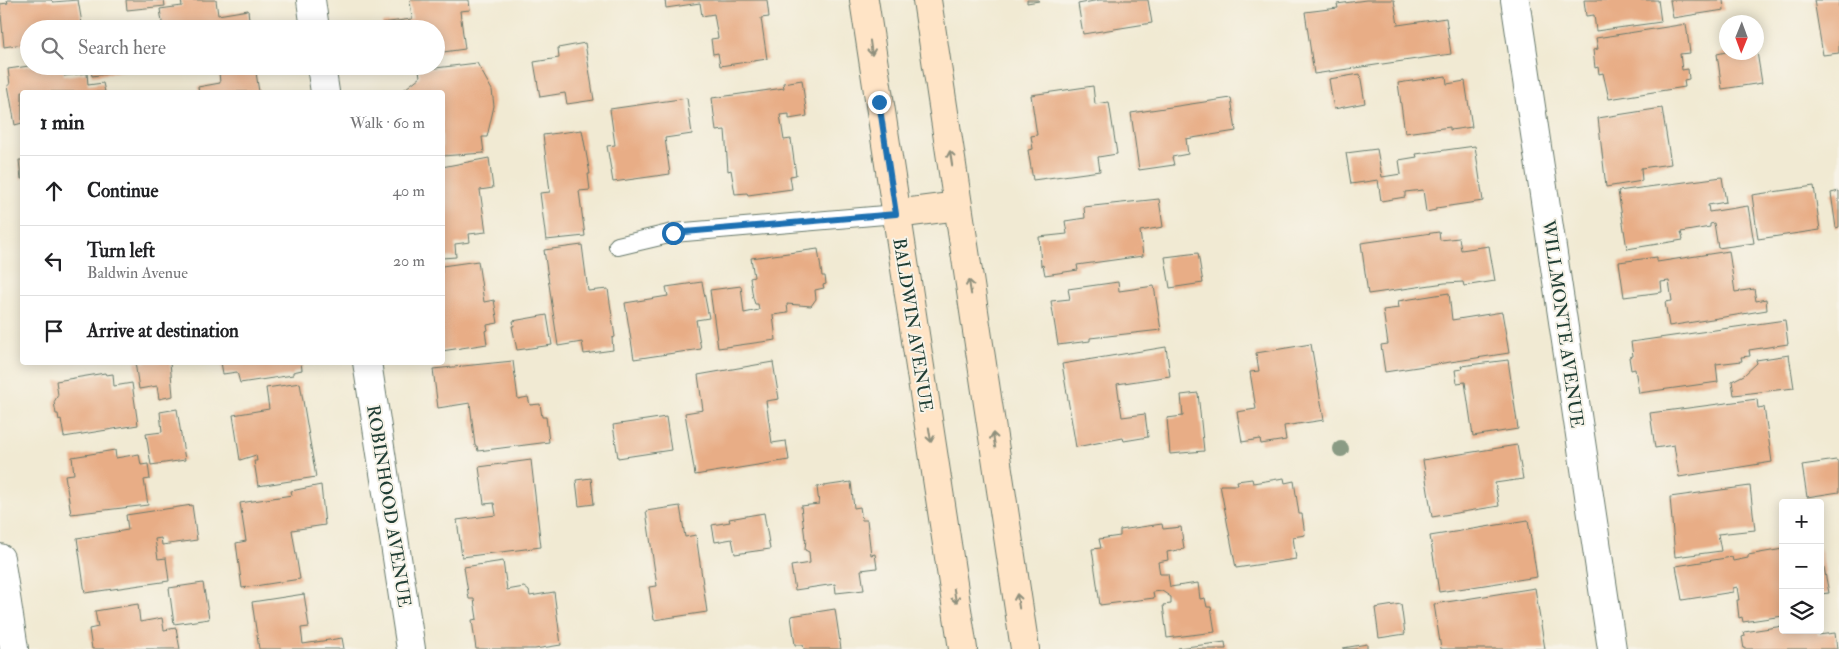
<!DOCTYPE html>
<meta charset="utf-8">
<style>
:root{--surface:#fff;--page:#f2f2f2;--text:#202124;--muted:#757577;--line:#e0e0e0}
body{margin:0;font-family:"IM FELL Double Pica",serif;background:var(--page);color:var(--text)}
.controls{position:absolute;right:15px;bottom:15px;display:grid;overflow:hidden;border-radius:5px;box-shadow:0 2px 12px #0003}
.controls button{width:45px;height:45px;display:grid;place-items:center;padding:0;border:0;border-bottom:1px solid var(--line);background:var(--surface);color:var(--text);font:25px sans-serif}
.compass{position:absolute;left:1719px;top:15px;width:45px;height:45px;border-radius:50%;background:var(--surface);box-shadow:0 2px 12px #0003;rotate:181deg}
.stop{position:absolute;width:15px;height:15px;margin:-11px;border:4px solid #1f6fb2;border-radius:50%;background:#fff}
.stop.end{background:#1f6fb2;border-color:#fff;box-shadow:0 1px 5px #0008}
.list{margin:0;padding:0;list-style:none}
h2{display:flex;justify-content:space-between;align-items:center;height:65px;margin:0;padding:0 20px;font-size:21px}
h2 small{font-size:16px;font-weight:400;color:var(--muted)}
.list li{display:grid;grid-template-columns:32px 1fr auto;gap:15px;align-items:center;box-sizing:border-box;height:70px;padding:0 20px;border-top:1px solid var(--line)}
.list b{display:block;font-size:19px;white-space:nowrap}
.list p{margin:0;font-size:16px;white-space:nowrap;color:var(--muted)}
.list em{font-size:16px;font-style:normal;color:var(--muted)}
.icon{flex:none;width:28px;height:28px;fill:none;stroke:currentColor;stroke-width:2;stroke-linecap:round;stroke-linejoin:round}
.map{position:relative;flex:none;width:1839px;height:649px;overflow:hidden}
.search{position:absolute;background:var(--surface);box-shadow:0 2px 12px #0003;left:20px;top:20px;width:425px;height:55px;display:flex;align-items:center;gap:12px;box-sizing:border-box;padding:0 18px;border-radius:28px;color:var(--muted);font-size:19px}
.panel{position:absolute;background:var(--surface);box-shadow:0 2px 12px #0003;left:20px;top:90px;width:425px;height:275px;border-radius:5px}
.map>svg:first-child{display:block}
.building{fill:#e8ad86}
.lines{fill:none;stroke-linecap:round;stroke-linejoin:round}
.lane-casing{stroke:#687a6c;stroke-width:20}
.street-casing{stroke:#687a6c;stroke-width:30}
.secondary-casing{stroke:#687a6c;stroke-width:30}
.lane{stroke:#fff;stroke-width:18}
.street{stroke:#fff;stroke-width:28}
.secondary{stroke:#ffe4c6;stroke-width:28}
.tree{fill:#8a9b84}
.oneway{stroke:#8f907d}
.route{stroke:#1f6fb2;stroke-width:6}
.labels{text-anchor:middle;stroke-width:4;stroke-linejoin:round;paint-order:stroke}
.street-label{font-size:18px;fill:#1f3d34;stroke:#f7f3e8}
</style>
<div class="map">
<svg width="1839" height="649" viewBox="0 0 1839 649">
<rect width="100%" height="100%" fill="#f7f3e8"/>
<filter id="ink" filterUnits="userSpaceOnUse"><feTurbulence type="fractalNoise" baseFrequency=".02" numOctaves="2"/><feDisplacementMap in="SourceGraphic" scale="10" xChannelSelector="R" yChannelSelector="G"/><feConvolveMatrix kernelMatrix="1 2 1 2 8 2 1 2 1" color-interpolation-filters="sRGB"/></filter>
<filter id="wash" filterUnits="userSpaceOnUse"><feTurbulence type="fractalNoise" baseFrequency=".0096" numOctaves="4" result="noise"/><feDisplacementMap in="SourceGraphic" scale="20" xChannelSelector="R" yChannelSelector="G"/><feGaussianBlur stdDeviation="1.12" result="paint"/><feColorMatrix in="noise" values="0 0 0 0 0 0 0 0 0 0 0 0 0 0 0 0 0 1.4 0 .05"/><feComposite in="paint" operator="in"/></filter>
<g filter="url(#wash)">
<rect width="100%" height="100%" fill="#f1ead3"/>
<g id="blocks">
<path class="building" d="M 7,0 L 51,0 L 53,2 L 78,0 L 83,29 L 29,29 L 29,43 L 4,47 L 0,4 L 8,3 Z
M 126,0 L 164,0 L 165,6 L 127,10 Z
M 181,0 L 216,0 L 218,15 L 248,10 L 250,29 L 163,29 L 160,9 L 182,6 Z
M 410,0 L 469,0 L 470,10 L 460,11 L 465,49 L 436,53 L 436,29 L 383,29 L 382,23 L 412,19 Z
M 665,0 L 767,0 L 769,17 L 761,18 L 767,59 L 720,66 L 718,53 L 713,54 L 711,39 L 718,38 L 714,14 L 702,16 L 700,3 L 666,8 Z
M 1027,0 L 1039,0 L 1039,1 L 1027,3 Z
M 1099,0 L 1148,0 L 1152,23 L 1083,34 L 1078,4 Z
M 1366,0 L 1394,0 L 1398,25 L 1446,18 L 1451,54 L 1314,74 L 1305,12 L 1338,8 L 1337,4 Z
M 1584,0 L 1658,0 L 1661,22 L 1596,31 L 1594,15 L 1586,16 Z
M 1670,0 L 1723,0 L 1724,10 L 1673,18 Z
M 1814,0 L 1839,0 L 1839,53 L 1823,55 Z
M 1686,24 L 1690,53 L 1680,54 L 1682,70 L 1688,69 L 1689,79 L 1684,80 L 1685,87 L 1609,99 L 1603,73 L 1599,74 L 1598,67 L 1595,68 L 1593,50 L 1598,49 L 1596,38 Z
M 585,43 L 594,100 L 567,104 L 565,93 L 540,97 L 534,62 L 559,58 L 558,48 Z
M 1726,52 L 1757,52 L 1762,83 L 1722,89 L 1717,54 Z
M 477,63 L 492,90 L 494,106 L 487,137 L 482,137 L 484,153 L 442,156 L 442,92 L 401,92 L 420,77 L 419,70 Z
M 29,66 L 63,67 L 64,76 L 87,73 L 88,85 L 103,83 L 105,92 L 22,92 L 22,123 L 15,125 L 8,85 L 10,85 L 8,69 Z
M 90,66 L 125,66 L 126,71 L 92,76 Z
M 255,66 L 259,92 L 199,92 L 198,87 L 220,83 L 219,72 Z
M 1360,74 L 1365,103 L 1334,109 L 1329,79 Z
M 1446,76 L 1447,84 L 1465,81 L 1472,127 L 1450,130 L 1450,127 L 1405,133 L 1398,83 Z
M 802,80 L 807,116 L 789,119 L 789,114 L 780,115 L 784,140 L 791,139 L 796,175 L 790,176 L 792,189 L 748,195 L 747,193 L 735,194 L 731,170 L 728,171 L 725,130 L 716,131 L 712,98 L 784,88 L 783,83 Z
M 1093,86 L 1095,104 L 1109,102 L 1117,154 L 1098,157 L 1100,171 L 1033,180 L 1028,150 L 1033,149 L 1031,136 L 1037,135 L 1031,95 Z
M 687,98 L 692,134 L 665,138 L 670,174 L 613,182 L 607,146 L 615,145 L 610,109 Z
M 1231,98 L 1236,131 L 1186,139 L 1188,154 L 1172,157 L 1174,165 L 1139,170 L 1131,113 Z
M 1662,108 L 1671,164 L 1641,168 L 1642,181 L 1606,187 L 1598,118 Z
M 582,130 L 590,174 L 588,174 L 590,190 L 579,191 L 585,236 L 546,240 L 540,193 L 550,192 L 543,135 Z
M 1475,146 L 1483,201 L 1436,208 L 1436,210 L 1426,212 L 1423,190 L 1405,192 L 1405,197 L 1381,201 L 1378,180 L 1351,184 L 1346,153 L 1377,149 L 1382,177 L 1401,174 L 1399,160 L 1417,157 L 1416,154 Z
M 489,158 L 493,188 L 480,190 L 486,232 L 469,234 L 470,242 L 455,244 L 456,257 L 442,258 L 442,167 Z
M 19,160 L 22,160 L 22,179 L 21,179 Z
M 1722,177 L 1726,202 L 1708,205 L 1709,212 L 1748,206 L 1754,243 L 1718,248 L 1714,223 L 1710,224 L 1710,227 L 1681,232 L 1683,240 L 1627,249 L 1618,191 Z
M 1814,186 L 1820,230 L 1758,239 L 1752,195 Z
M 1839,191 L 1839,227 L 1836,228 L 1831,193 Z
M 1159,199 L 1163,227 L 1140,231 L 1143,256 L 1077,265 L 1078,270 L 1045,275 L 1043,265 L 1041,266 L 1039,237 L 1067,234 L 1065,221 L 1085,218 L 1084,207 Z
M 1439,232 L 1440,240 L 1459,238 L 1461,250 L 1489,246 L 1495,281 L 1464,286 L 1463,282 L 1445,283 L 1368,294 L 1361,243 Z
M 582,245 L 588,291 L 608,289 L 615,337 L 612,338 L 613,350 L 584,354 L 582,342 L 558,346 L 544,250 Z
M 818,249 L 822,276 L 825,276 L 826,284 L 823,285 L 824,288 L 815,290 L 816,299 L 811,306 L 787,304 L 788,313 L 773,315 L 776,340 L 718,348 L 710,290 L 741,286 L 744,313 L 759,310 L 758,304 L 755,304 L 753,298 L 750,278 L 754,277 L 751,258 Z
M 1729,251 L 1735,292 L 1754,289 L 1756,301 L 1766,299 L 1767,310 L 1669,326 L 1665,302 L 1672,301 L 1669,281 L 1661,282 L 1662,292 L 1624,297 L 1619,262 L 1657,257 L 1657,262 Z
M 1198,253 L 1203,283 L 1170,288 L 1165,257 Z
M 478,261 L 484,302 L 494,300 L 498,323 L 487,325 L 488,330 L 485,331 L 487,344 L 442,351 L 442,266 Z
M 702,282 L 709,318 L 696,320 L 701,349 L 634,359 L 625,303 L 668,296 L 666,287 Z
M 1118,282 L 1119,291 L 1154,286 L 1161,330 L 1090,338 L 1090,341 L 1058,345 L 1051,301 L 1070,299 L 1068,289 Z
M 1449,293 L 1452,320 L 1502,312 L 1509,353 L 1385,372 L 1381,345 L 1388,344 L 1383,310 L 1399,308 L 1398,301 Z
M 547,315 L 552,345 L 517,350 L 512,326 L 514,326 L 513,321 Z
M 1785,320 L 1788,344 L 1749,350 L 1750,356 L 1741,357 L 1742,361 L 1716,364 L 1718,382 L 1639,393 L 1635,369 L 1631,370 L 1629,357 L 1633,356 L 1631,342 Z
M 1311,344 L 1324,420 L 1284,426 L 1286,440 L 1261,444 L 1260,439 L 1242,442 L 1237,412 L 1256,409 L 1250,372 L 1259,371 L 1256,353 Z
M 1166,347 L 1170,376 L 1117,384 L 1122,417 L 1145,414 L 1148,437 L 1124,441 L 1123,438 L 1076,447 L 1062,364 Z
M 1789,355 L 1794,388 L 1734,395 L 1732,381 L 1744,375 L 1757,363 L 1756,360 Z
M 1508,360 L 1518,429 L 1473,436 L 1465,382 L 1457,383 L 1455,370 L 1462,369 L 1461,366 Z
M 513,361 L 518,399 L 528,397 L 530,405 L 540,404 L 542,417 L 546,417 L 549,442 L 478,451 L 477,446 L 475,446 L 470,403 L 438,408 L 433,369 Z
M 135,362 L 170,362 L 173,396 L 159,399 L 157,386 L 139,389 Z
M 221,362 L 301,362 L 302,370 L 293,372 L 293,375 L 240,383 L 237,372 L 223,374 Z
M 773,362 L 779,399 L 766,401 L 772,443 L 786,441 L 789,460 L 695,475 L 685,413 L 703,410 L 698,375 Z
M 105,373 L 106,375 L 113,374 L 114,386 L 132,383 L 138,425 L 64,437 L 61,419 L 59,420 L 58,414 L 56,414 L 54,402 L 58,395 L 56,381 Z
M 300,383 L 316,477 L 258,486 L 254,461 L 257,461 L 256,455 L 240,460 L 233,415 L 269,409 L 266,388 Z
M 1198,393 L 1204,451 L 1170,454 L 1167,418 L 1183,416 L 1181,395 Z
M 1757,399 L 1758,408 L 1764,407 L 1772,462 L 1679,477 L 1674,445 L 1655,448 L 1650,413 Z
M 177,409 L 185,460 L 151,465 L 146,434 L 162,432 L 160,412 Z
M 666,417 L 671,450 L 618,458 L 613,425 Z
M 1517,445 L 1523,479 L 1495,483 L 1499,506 L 1432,517 L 1423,460 Z
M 115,450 L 116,458 L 139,454 L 141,465 L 148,464 L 150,479 L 144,480 L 148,505 L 71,514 L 65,475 L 74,474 L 72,457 Z
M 531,460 L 541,547 L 462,557 L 457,520 L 496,515 L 494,503 L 484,504 L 479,467 Z
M 1836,460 L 1839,462 L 1839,492 L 1807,497 L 1802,465 Z
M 591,478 L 594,504 L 579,506 L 576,480 Z
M 1284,478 L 1285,483 L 1294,481 L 1299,514 L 1302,514 L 1305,535 L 1293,537 L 1296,559 L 1236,568 L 1220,485 L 1238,485 L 1237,481 L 1252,479 L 1253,483 Z
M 851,482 L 854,508 L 860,507 L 862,520 L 867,520 L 871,555 L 875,554 L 877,568 L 861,570 L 864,590 L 836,593 L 835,584 L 795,590 L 791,566 L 810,563 L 809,552 L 805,550 L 806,538 L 805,539 L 801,506 L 819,504 L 817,487 Z
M 321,485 L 325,525 L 292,530 L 300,579 L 242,588 L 236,543 L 246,541 L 240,503 L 292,495 L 291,491 Z
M 1750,486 L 1755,530 L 1718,534 L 1721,551 L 1675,557 L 1670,497 Z
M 192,505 L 197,540 L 162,545 L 161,538 L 155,539 L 158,559 L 166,558 L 169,581 L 85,593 L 77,538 L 128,530 L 126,515 Z
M 680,506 L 685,537 L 696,535 L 707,612 L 654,620 L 649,587 L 657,586 L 646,511 Z
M 764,513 L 770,549 L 735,554 L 732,539 L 715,542 L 712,525 L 730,522 L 729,519 Z
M 1528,520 L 1537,577 L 1439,592 L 1430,536 Z
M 1162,524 L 1163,529 L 1181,527 L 1184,549 L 1167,552 L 1168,560 L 1158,562 L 1160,574 L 1168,574 L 1170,587 L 1198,583 L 1200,599 L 1205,598 L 1207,607 L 1211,607 L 1215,632 L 1167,638 L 1163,605 L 1171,604 L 1171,597 L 1162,591 L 1153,592 L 1154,598 L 1100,605 L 1092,549 L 1101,548 L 1099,539 L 1120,536 L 1120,530 Z
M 1820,547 L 1829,593 L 1820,594 Z
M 1783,549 L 1783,616 L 1743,622 L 1742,617 L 1739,618 L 1737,600 L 1739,600 L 1737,587 L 1733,588 L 1733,592 L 1682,600 L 1676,566 L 1732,557 L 1733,561 L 1748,558 L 1748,555 Z
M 503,561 L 507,590 L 524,587 L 529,591 L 530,596 L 554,592 L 561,645 L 535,649 L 476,649 L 472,620 L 477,619 L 474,599 L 469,599 L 464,567 Z
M 203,583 L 209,619 L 174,624 L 169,588 Z
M 1535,588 L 1545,649 L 1441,649 L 1434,604 Z
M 304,594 L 309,627 L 301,628 L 303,644 L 342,638 L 344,649 L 259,649 L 252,602 Z
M 138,604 L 140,622 L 162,618 L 164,630 L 176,628 L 180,649 L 92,649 L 89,629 L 98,627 L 95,611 Z
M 1401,604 L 1405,634 L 1379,638 L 1375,608 Z
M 835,609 L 841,649 L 804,649 L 803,645 L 795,645 L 791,616 Z
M 1783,626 L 1783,630 L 1817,630 L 1818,635 L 1835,633 L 1837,649 L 1744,649 L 1742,637 L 1745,636 L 1744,632 Z
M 1225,642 L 1226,649 L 1178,649 L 1178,648 Z
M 1367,644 L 1367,649 L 1343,649 L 1343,648 Z"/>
</g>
</g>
<g filter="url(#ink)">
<use href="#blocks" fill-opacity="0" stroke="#687a6c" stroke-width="1"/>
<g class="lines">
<defs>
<path id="lane" d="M 618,246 L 673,233 L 896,214"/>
<path id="street" d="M 311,0 L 315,29
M 1515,0 L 1612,649
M 321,66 L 325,92
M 367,362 L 411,649
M 0,558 L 14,649"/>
<path id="secondary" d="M 864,0 L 963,649
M 927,0 L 1025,649
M 896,214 L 958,206"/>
</defs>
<use href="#lane" class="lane-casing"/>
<use href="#street" class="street-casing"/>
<use href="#secondary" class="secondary-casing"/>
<use href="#lane" class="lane"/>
<use href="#street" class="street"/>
<use href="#secondary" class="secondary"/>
</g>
<circle class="tree" cx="1341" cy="449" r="8"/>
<defs><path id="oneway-shaft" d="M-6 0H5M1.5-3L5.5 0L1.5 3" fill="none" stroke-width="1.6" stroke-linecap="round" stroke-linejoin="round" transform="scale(1.25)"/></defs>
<g class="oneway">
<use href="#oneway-shaft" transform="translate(871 48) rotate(82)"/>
<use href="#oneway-shaft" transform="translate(951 158) rotate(-99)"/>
<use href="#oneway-shaft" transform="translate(970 287) rotate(-99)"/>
<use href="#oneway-shaft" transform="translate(930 435) rotate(81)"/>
<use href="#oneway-shaft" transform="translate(994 440) rotate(-99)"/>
<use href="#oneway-shaft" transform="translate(955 596) rotate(81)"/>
<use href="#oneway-shaft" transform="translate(1018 601) rotate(-99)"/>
</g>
</g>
<g class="lines" filter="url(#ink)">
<path class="route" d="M 673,233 L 896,214 L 879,102"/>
</g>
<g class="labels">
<g class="street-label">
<text transform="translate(1563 324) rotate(82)" y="6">WILLMONTE AVENUE</text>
<text transform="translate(913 325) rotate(81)" y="6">BALDWIN AVENUE</text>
<text transform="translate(389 506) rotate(81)" y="6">ROBINHOOD AVENUE</text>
</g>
</g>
</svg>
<div class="controls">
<button>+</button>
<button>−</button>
<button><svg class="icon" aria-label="layers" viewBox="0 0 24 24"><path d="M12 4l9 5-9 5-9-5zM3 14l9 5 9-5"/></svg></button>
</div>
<svg class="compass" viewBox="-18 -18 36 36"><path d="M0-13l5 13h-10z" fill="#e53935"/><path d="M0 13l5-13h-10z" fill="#757577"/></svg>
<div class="stop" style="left:673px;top:233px"></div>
<div class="stop end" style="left:879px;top:102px"></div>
<div class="search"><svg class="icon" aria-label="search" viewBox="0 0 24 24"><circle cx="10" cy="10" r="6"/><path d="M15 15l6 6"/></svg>Search here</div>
<section class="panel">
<h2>1 min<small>Walk · 60 m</small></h2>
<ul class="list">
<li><svg class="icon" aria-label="ahead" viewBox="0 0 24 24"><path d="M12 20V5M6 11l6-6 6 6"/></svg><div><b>Continue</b></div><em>40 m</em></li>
<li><svg class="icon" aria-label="left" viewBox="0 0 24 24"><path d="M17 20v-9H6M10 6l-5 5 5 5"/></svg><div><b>Turn left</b><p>Baldwin Avenue</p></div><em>20 m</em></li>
<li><svg class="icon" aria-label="arrive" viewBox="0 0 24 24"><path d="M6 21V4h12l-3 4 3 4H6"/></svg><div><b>Arrive at destination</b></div></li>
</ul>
</section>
</div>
